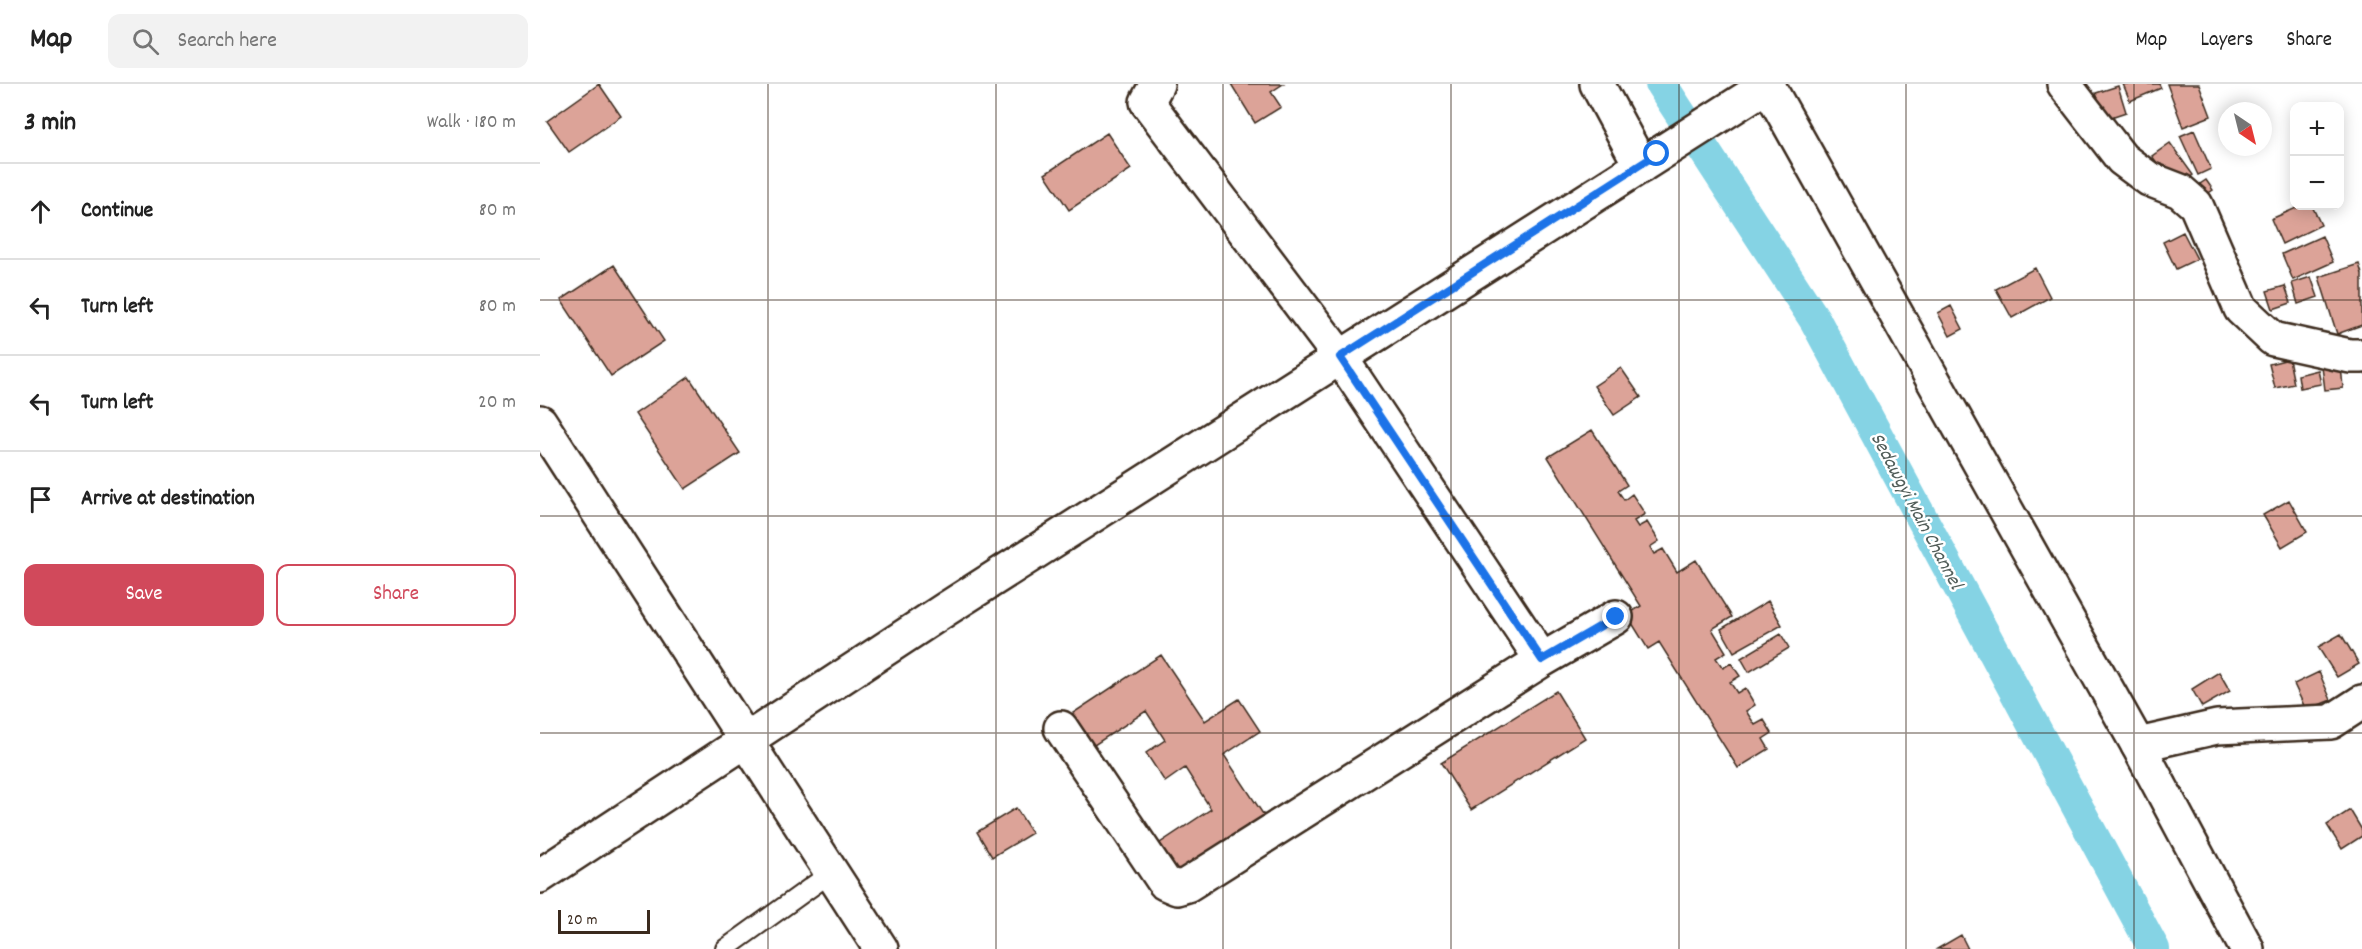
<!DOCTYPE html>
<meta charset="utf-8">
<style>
:root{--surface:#fff;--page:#f2f2f2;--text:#222;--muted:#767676;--line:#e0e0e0;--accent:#d1495b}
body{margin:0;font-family:Dekko,sans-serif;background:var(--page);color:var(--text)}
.controls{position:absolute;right:18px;top:18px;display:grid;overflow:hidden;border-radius:12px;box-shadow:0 3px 15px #0003}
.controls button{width:54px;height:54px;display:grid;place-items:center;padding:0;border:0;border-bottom:2px solid var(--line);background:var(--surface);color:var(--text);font:30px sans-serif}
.compass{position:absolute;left:1678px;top:18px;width:54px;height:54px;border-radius:50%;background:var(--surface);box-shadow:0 3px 15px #0003;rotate:145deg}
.scale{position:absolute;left:18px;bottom:15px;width:92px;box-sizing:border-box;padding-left:6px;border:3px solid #3b2a1e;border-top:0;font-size:16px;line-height:21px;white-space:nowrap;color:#3b2a1e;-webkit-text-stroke:4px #fff;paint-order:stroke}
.stop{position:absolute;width:18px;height:18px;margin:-14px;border:4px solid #1a73e8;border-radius:50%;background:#fff}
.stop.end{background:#1a73e8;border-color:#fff;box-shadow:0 2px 6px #0008}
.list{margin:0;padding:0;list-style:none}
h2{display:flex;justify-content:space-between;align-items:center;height:78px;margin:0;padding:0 24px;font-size:26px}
h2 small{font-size:20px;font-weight:400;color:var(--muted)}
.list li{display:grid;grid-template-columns:39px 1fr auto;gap:18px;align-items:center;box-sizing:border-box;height:96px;padding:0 24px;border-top:2px solid var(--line)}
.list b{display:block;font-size:22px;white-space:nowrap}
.list em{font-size:20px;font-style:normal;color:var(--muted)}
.actions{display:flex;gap:12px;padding:18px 24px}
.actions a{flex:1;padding:14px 0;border:2px solid var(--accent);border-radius:12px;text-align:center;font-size:21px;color:var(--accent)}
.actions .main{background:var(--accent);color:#fff}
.icon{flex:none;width:33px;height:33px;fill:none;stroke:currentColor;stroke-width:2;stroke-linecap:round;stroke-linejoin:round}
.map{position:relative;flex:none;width:1822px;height:865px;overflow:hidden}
header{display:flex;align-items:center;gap:36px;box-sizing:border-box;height:84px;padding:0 30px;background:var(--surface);border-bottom:2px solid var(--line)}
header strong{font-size:28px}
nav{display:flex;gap:33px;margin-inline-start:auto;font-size:21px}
.search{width:420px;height:54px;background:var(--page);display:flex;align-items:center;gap:15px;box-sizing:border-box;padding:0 21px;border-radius:12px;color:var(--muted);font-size:22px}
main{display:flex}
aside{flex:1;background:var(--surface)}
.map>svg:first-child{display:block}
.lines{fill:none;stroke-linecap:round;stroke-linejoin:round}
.canal{stroke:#85d3e4;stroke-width:32}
.building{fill:#dca398;stroke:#3b2a1e;stroke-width:1.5}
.service-casing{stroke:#3b2a1e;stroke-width:22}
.minor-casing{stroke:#3b2a1e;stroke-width:38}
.tertiary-casing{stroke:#3b2a1e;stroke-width:38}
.service{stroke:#fff;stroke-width:18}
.minor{stroke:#fff;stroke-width:33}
.tertiary{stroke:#fff;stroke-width:33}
.route{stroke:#1a73e8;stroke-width:8}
.grid{fill:none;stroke:#3b2a1e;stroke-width:1.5;stroke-opacity:0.55}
.labels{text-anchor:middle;stroke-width:5;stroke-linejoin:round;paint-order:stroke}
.water-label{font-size:20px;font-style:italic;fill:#515d59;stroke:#fff}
</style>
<header>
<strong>Map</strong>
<div class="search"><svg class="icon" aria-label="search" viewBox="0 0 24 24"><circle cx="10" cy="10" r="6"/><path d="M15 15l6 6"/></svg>Search here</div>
<nav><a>Map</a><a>Layers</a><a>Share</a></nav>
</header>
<main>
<aside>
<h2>3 min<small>Walk · 180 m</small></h2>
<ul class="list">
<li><svg class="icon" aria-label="ahead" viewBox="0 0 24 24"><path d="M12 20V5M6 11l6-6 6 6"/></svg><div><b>Continue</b></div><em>80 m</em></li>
<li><svg class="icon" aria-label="left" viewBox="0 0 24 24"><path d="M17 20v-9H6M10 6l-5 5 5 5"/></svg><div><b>Turn left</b></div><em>80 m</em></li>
<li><svg class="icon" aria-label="left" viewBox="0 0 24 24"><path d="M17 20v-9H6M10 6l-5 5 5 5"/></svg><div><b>Turn left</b></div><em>20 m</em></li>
<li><svg class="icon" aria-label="arrive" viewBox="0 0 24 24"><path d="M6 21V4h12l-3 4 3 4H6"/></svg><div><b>Arrive at destination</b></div></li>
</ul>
<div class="actions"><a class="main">Save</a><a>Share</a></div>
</aside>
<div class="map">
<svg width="1822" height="865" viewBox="0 0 1822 865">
<rect width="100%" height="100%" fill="#fff"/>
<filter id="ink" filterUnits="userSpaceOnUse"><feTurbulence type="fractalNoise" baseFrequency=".0167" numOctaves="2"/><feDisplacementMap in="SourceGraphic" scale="12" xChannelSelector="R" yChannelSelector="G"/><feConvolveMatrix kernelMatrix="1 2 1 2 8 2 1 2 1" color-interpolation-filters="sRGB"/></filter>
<g filter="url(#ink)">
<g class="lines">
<path class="canal" d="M 1121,0 L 1275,236 L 1614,865"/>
</g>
<path class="building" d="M 59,0 L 81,32 L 29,68 L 7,37 Z
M 691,0 L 743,0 L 731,8 L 741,23 L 715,39 Z
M 1583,0 L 1619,0 L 1621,4 L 1590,17 Z
M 1627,0 L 1659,0 L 1671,32 L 1643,43 Z
M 1578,2 L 1586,28 L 1565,35 L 1556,9 Z
M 1654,46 L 1671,85 L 1658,91 L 1640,52 Z
M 567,49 L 591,85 L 529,126 L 505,90 Z
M 1630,59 L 1653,91 L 1635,104 L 1612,72 Z
M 1666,96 L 1673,106 L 1658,116 L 1651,106 Z
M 1761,122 L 1772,122 L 1781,141 L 1742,160 L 1731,135 Z
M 1643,148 L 1657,175 L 1636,185 L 1623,158 Z
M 1782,152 L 1793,178 L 1753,196 L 1742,170 Z
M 1819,180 L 1822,190 L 1822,241 L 1797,250 L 1779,193 Z
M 74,181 L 124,257 L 71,292 L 21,216 Z
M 1495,184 L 1510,213 L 1472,234 L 1456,205 Z
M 1771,193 L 1778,213 L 1758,220 L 1752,199 Z
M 1745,202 L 1751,219 L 1733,225 L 1727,207 Z
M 1411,222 L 1423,245 L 1410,252 L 1398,229 Z
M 1749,275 L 1754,300 L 1735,304 L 1729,280 Z
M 1801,281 L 1803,304 L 1785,306 L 1782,283 Z
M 1081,284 L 1101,313 L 1074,331 L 1054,302 Z
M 1778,286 L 1781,300 L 1760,304 L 1758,291 Z
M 149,293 L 200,369 L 145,405 L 95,330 Z
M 1052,346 L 1087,401 L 1078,407 L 1084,416 L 1092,410 L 1105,430 L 1094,437 L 1098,443 L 1107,438 L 1119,457 L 1110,463 L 1114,470 L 1123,465 L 1137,488 L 1156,476 L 1192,533 L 1172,545 L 1186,568 L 1176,574 L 1183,584 L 1191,579 L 1200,592 L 1190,598 L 1197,609 L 1205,604 L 1215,621 L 1206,627 L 1215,641 L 1224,636 L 1232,649 L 1223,655 L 1229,665 L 1198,684 L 1119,558 L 1108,565 L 1087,531 L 1101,522 L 1008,373 Z
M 1749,416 L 1767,448 L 1742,463 L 1723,431 Z
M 1228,517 L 1242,541 L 1194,568 L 1181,545 Z
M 1241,550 L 1249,564 L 1209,588 L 1201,574 Z
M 1801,550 L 1819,580 L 1797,593 L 1778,563 Z
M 621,571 L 665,637 L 699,615 L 720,647 L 684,671 L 725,733 L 637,791 L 617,761 L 671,725 L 645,684 L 625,698 L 606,669 L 625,656 L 606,627 L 545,667 L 524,635 Z
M 1679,588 L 1690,607 L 1662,623 L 1652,605 Z
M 1779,588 L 1791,616 L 1766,626 L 1754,600 Z
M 1016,607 L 1045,654 L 931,726 L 901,679 Z
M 476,724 L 492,749 L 452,773 L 437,748 Z
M 1810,726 L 1822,746 L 1822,752 L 1802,765 L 1787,741 Z
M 1421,851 L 1428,865 L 1397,865 Z"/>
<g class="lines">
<defs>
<path id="service" d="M 185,865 L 292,788"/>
<path id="minor" d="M 617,0 L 607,18 L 800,273 L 1002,576
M 1057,0 L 1101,82
M 1524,0 L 1582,75 L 1609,95 L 1640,107 L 1656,121 L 1701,225 L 1733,255 L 1810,272 L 1822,272
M 0,338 L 341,865
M 521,644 L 625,799 L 637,804 L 647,801 L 1002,576 L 1076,533
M 1598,661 L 1677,643 L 1791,638 L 1822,618
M 0,792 L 406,525 L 1229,0"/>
<path id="tertiary" d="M 1227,0 L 1598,661 L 1707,865"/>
</defs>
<use href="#service" class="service-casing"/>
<use href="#minor" class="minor-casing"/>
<use href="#tertiary" class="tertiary-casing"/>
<use href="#service" class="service"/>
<use href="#minor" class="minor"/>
<use href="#tertiary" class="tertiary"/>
</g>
</g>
<g class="lines" filter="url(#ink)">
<path class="route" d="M 1076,533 L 1002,576 L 800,273 L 1117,70"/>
</g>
<path class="grid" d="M 228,0 L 228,865M 456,0 L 456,865M 683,0 L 683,865M 911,0 L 911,865M 1139,0 L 1139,865M 1366,0 L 1366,865M 1594,0 L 1594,865M 0,216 L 1822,216M 0,432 L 1822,432M 0,649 L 1822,649"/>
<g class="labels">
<g class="water-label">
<text transform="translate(1378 426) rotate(62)" y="7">Sedawgyi Main Channel</text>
</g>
</g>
</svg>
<div class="controls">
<button>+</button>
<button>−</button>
</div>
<svg class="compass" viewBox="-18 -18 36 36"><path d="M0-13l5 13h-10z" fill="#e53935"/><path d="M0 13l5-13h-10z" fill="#767676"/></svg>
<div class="scale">20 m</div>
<div class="stop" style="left:1117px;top:70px"></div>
<div class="stop end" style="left:1076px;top:533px"></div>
</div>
</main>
